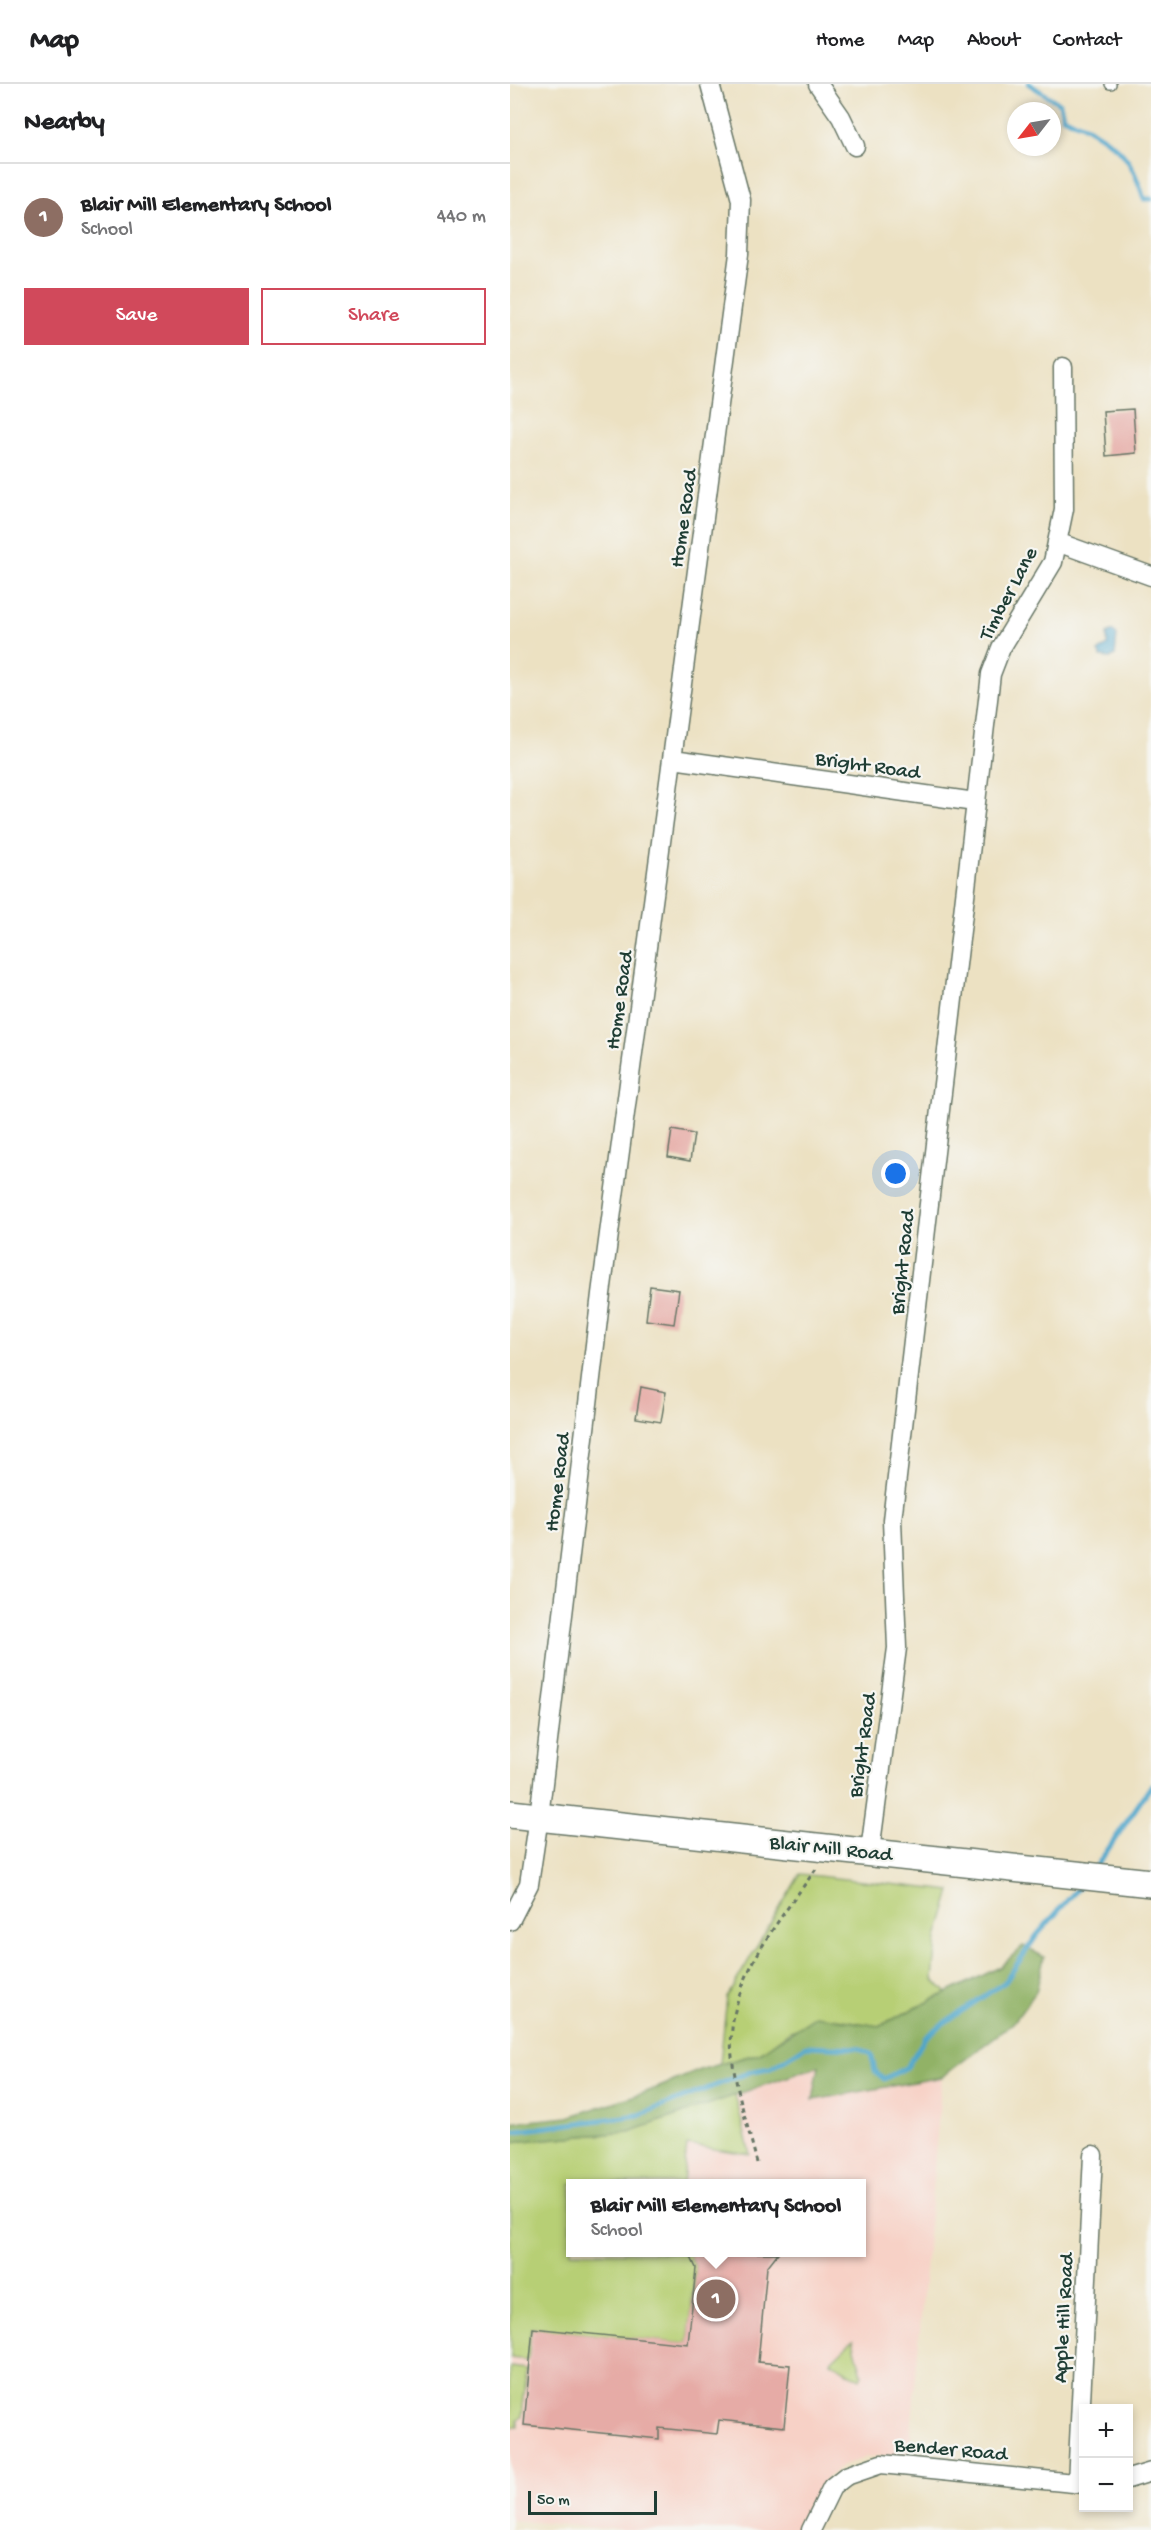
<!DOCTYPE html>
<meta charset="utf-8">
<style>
:root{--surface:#fff;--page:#f2f2f2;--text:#202124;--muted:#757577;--line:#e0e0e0;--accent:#d1495b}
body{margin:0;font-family:"Gochi Hand",sans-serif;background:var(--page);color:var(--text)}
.controls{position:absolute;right:18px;bottom:18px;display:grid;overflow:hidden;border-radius:0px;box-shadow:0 3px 9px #0003}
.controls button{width:54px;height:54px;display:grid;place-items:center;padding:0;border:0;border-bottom:2px solid var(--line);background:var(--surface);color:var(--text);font:30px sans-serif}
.compass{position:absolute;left:497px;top:18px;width:54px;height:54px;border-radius:50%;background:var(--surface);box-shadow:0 3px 9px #0003;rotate:239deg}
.scale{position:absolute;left:18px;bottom:15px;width:129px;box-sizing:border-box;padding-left:6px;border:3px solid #1f3d34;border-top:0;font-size:16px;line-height:21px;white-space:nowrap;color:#1f3d34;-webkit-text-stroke:4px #f6f6f2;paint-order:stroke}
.you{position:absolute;left:386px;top:1090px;width:21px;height:21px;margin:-15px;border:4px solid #fff;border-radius:50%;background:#1a73e8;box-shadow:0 0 0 9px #1a73e833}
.badge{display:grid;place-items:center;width:39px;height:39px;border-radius:50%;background:var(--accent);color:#fff;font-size:20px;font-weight:700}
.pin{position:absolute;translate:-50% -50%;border:3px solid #fff;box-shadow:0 2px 6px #0006}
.popup{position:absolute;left:56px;top:2095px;width:300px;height:78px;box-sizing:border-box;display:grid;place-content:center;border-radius:0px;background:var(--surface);filter:drop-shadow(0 2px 4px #0005);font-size:20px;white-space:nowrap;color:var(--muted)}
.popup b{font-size:22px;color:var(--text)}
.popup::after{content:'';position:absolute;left:50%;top:100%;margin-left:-12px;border:12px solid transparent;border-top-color:var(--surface)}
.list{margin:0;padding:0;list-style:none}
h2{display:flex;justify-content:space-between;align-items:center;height:78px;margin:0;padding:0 24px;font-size:26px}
h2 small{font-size:20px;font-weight:400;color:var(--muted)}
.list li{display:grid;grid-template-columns:39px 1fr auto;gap:18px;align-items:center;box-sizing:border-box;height:108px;padding:0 24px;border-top:2px solid var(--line)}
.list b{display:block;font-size:22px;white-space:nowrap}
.list p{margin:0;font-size:20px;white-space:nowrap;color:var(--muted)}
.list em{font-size:20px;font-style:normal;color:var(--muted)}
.actions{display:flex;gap:12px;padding:18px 24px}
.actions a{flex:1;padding:14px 0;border:2px solid var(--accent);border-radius:0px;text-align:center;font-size:21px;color:var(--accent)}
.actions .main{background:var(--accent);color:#fff}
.map{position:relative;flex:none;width:641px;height:2446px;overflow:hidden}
header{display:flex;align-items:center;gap:36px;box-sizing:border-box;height:84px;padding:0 30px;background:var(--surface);border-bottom:2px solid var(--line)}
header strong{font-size:28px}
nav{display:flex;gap:33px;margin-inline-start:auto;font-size:21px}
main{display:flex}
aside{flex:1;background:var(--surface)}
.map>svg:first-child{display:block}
.built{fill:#f7d1c6;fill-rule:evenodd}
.green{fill:#b7cf74;stroke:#6b8654;stroke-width:1.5}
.forest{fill:#91b266;stroke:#58784d;stroke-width:1.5}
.water{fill:#4ea6cb;stroke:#367280;stroke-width:1.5}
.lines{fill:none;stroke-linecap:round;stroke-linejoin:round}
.stream{stroke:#4ea6cb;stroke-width:5}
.building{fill:#e6aba6}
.lane-casing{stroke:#677666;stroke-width:12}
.street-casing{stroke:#677666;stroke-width:21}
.secondary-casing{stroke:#677666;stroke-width:30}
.path{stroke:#677666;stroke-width:3;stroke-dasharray:4.5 4.5;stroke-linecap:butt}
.lane{stroke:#fff;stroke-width:9}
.street{stroke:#fff;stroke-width:18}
.secondary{stroke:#fff;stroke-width:27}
.labels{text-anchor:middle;stroke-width:4.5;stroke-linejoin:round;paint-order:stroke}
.street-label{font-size:21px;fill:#1f3d34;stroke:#f6f6f2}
</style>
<header>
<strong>Map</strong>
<nav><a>Home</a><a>Map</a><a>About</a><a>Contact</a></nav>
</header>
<main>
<aside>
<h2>Nearby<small></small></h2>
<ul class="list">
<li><span class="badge" style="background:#8d6e63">1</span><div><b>Blair Mill Elementary School</b><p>School</p></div><em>440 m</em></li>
</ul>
<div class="actions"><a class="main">Save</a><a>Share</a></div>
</aside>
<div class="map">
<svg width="641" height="2446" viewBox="0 0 641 2446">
<rect width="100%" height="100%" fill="#f6f6f2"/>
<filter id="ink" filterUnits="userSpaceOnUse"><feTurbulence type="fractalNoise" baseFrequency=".0167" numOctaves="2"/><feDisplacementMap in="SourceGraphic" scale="12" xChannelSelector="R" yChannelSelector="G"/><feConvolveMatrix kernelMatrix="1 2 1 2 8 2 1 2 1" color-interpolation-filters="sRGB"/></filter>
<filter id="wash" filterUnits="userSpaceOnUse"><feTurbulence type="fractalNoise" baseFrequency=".008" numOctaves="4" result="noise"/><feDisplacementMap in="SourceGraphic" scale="24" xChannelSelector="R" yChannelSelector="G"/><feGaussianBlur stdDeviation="1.35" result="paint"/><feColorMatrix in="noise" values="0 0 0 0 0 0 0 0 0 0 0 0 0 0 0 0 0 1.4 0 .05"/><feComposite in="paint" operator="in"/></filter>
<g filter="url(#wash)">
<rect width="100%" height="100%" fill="#ece1c2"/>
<path class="built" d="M 310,1981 L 304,2016 L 432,1993 L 399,2371 L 355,2373 L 333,2382 L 315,2395 L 289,2435 L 287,2446 L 112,2446 L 0,2436 L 0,2058 L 119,2048 ZM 61,2100 L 352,2100 L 352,2168 L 61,2168 Z"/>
<path class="green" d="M 290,1790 L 441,1807 L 427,1854 L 423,1895 L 437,1909 L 368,1942 L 323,1934 L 280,1947 L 250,1969 L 210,1980 L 217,1913 Z
M 225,2011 L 240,2070 L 177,2061 L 173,2099 L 61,2100 L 61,2168 L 179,2169 L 186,2184 L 178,2260 L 21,2244 L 18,2276 L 0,2274 L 0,2058 L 119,2048 Z
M 343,2256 L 352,2291 L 350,2295 L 320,2278 Z
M 0,2283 L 17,2285 L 12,2332 L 8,2335 L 8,2343 L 0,2343 Z"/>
<path class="forest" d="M 513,1862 L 534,1873 L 526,1908 L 503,1939 L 432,1993 L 303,2016 L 309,1982 L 119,2048 L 0,2058 L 0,2039 L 58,2033 L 142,2006 L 193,1985 L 250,1969 L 306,1932 L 369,1942 L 490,1883 Z"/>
<path class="water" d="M 603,547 L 607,551 L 605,571 L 600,574 L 591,573 L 588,568 L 597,561 L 597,550 Z"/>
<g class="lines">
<path class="stream" d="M 519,0 L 550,20 L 553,33 C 560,37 567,38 574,42 C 611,64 621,72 634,115 L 641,115
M 586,1783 L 641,1702
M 0,2048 L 129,2031 L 243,1987 L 261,1984 L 296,1962 L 348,1964 L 361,1970 L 365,1987 L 374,1995 L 397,1983 L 415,1954 L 428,1943 L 495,1898 L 527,1851 L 572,1800"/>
</g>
<g id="blocks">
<path class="building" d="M 623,325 L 626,369 L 596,372 L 593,327 Z
M 162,1046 L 184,1050 L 180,1077 L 158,1073 Z
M 140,1202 L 169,1206 L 164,1240 L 136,1236 Z
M 131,1303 L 156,1308 L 151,1338 L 126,1334 Z
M 179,2169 L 268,2169 L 257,2183 L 248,2278 L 280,2281 L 274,2343 L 209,2336 L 207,2350 L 149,2344 L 149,2355 L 14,2341 L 23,2244 L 178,2260 L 186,2184 Z"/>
</g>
</g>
<g filter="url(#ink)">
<use href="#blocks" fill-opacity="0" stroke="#677666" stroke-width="1.5"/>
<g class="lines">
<defs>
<path id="lane" d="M 600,0 L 601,0"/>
<path id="street" d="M 308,0 L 331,33 L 345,62
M 547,458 L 641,492
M 163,675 L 465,718
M 360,1767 L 387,1564 L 382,1436 L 481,590 L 491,564 L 543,478 L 554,425 L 553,283
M 0,1837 L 19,1800 L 29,1733 L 91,1210 L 229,170 L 231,116 L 200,0
M 618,2395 L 641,2388
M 567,2399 L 583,2071
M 301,2446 L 322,2403 L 336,2392 L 371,2380 L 574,2400"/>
<path id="secondary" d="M 0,1730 L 641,1799"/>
</defs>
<use href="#lane" class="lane-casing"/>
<use href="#street" class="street-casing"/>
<use href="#secondary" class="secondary-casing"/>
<path class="path" d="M 247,2079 C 239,2046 228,2013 223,1980 C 211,1905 265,1842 306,1785"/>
<use href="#lane" class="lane"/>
<use href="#street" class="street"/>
<use href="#secondary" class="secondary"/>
</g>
</g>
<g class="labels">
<g class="street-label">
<text transform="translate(172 434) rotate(-82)" y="7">Home Road</text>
<text transform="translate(497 509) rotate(-62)" y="7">Timber Lane</text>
<text transform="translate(358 680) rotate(8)" y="7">Bright Road</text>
<text transform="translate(108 916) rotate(-82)" y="7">Home Road</text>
<text transform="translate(391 1178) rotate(-84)" y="7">Bright Road</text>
<text transform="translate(46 1398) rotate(-83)" y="7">Home Road</text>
<text transform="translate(351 1661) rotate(-82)" y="7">Bright Road</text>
<text transform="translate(321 1763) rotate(6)" y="7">Blair Mill Road</text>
<text transform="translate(552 2234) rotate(-87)" y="7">Apple Hill Road</text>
<text transform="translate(441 2364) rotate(5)" y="7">Bender Road</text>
</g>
</g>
</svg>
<div class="controls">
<button>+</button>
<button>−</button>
</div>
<svg class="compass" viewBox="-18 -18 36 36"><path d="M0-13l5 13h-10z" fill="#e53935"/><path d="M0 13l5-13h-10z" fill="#757577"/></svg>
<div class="scale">50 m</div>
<div class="you"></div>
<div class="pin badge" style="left:206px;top:2215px;background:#8d6e63">1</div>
<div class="popup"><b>Blair Mill Elementary School</b>School</div>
</div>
</main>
